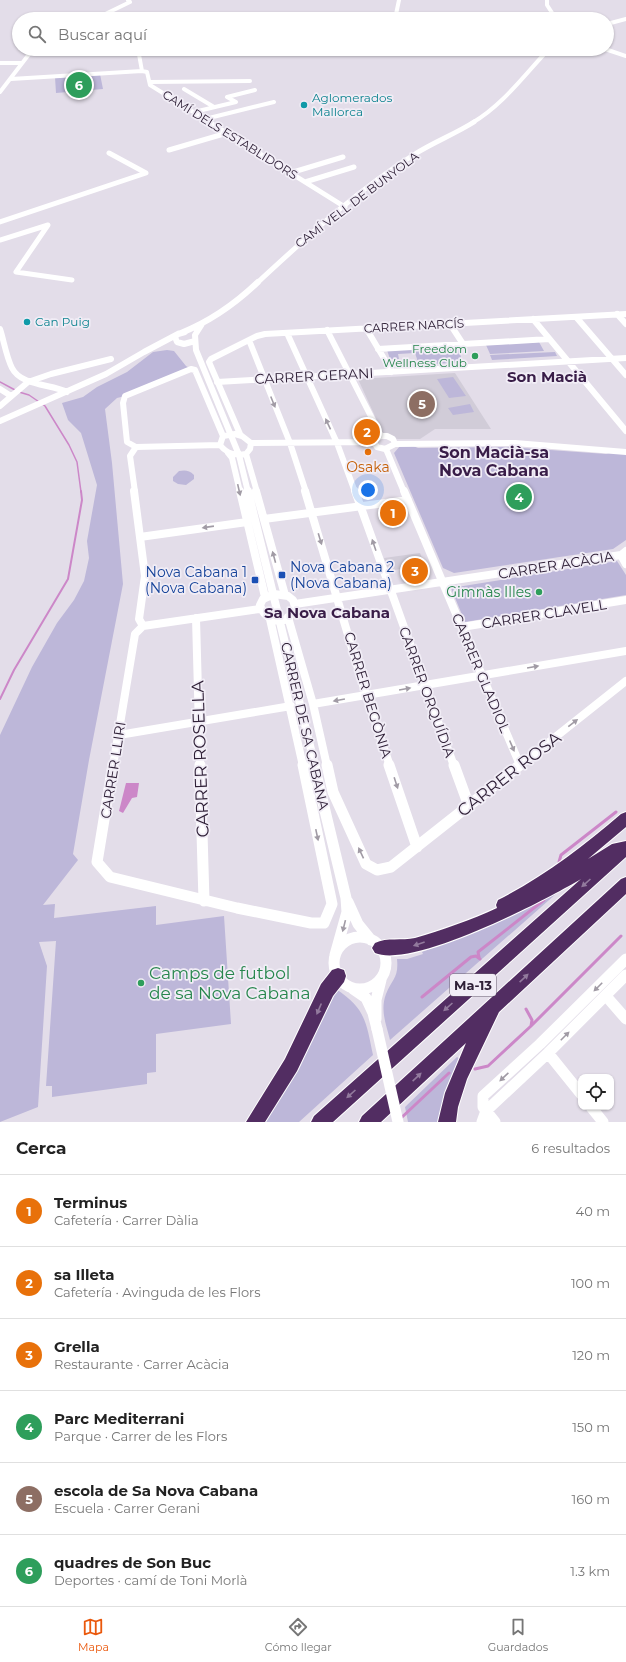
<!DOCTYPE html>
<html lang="es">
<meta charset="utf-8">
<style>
:root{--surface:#fff;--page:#f2f2f2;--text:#222;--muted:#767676;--line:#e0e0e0;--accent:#ea580c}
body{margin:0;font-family:Montserrat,sans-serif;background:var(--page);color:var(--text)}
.controls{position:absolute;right:12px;bottom:12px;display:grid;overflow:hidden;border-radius:8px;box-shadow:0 1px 3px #0004}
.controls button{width:36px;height:36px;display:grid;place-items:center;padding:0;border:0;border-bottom:1px solid var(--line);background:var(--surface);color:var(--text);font:20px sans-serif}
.you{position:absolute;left:368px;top:490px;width:14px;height:14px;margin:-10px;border:3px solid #fff;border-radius:50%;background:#1a73e8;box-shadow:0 0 0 6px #1a73e833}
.badge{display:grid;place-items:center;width:26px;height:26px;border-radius:50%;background:var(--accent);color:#fff;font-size:13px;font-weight:700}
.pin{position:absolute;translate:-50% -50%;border:2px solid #fff;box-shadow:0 1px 4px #0006}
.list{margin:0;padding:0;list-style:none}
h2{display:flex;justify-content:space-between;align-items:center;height:52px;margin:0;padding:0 16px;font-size:17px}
h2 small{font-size:13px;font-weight:400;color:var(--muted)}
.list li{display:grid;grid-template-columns:26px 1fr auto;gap:12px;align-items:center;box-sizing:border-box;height:72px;padding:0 16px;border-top:1px solid var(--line)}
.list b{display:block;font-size:15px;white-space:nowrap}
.list p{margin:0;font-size:13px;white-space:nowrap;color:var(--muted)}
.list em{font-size:13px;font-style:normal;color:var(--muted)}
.icon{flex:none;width:22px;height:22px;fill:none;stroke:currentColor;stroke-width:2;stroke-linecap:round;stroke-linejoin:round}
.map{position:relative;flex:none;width:626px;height:1122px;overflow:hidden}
.search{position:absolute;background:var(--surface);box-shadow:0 1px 3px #0004;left:12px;right:12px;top:12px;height:44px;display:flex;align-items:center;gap:10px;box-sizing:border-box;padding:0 14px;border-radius:22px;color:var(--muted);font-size:15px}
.sheet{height:484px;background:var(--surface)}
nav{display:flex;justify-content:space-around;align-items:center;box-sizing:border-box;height:56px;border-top:1px solid var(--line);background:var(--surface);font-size:11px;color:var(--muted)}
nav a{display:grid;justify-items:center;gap:2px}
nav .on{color:var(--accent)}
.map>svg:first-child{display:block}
.built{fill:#d1ccd8}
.green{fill:#bdb7d9}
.water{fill:#cc87c8}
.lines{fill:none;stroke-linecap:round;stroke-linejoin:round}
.stream-far2{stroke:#cc87c8;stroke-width:1.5}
.stream-far1{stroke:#cc87c8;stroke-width:2}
.stream{stroke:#cc87c8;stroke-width:3}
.highway-casing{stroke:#fff;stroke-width:2}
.minor-far4{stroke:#fff;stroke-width:4}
.minor-far3{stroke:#fff;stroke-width:5}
.minor-far2{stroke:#fff;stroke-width:6}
.minor-far1{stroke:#fff;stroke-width:8}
.minor{stroke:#fff;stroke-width:11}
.highway{fill:#522d62;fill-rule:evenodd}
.minor-bridge{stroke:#fff;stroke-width:11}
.oneway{fill:#a19ba5}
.oneway2{fill:#927a9d}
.culture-dot{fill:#0f9aa8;stroke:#f1edf6;stroke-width:1.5}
.leisure-dot{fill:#2e9e5b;stroke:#f1edf6;stroke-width:1.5}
.food-dot{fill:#e8710a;stroke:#f1edf6;stroke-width:1.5}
.transit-dot{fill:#1a4fb4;stroke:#f1edf6;stroke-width:1.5}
.labels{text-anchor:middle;stroke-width:3.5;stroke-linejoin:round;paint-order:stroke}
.far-culture-label{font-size:12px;fill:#0d838f;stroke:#f1edf6;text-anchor:start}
.far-street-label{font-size:12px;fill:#2f2037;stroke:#f1edf6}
.far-leisure-label{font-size:12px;fill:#27864d;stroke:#f1edf6;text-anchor:end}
.shield{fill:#f1edf6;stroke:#695e70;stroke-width:1}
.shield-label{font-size:13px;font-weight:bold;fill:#2f2037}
.street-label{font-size:14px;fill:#2f2037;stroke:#f1edf6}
.food-label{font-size:14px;fill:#c56008;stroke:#f1edf6}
.transit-label{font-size:14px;fill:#164399;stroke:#f1edf6;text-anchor:start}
.leisure-label{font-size:14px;fill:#27864d;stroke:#f1edf6;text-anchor:end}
.neighbourhood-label{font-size:15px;font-weight:bold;fill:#391d48;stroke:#f1edf6}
.quarter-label{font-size:16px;font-weight:bold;fill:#391d48;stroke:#f1edf6}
.near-street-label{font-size:17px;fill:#2f2037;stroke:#f1edf6}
.near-leisure-label{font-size:17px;fill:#27864d;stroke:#f1edf6;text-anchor:start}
</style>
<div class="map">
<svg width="626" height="1122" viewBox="0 0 626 1122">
<rect width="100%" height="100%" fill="#e3dde9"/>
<path class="built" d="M 455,373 L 491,429 L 435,429 L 420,439 L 398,439 L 384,436 L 358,379 Z
M 420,553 L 425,565 L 389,571 L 384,558 Z"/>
<path class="green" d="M 100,74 L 103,89 L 56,93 L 55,77 Z
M 539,342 L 544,351 L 490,354 L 486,345 Z
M 457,347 L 463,362 L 419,365 L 415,353 L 398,354 L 399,359 L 390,359 L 387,350 Z
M 167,350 L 174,351 L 186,366 L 191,369 L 125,396 L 117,398 L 105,409 L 112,463 L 123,584 L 89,760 L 73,854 L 78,860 L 43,905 L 55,904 L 54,918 L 156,906 L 156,925 L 224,916 L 231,1024 L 156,1034 L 156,1072 L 147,1073 L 147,1084 L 52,1097 L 52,1086 L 46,1086 L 56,941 L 39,942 L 47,966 L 38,1107 L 0,1122 L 0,735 L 32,667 L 57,623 L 74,600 L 84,581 L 89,558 L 87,541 L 97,485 L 81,433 L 68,420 L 62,403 L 83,397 L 97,387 L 127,372 L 153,352 Z
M 555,352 L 557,356 L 492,360 L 490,355 Z
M 453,377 L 466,396 L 449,398 L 437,379 Z
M 470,404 L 474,412 L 453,415 L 448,408 Z
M 400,446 L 413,446 L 418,448 L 507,447 L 606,454 L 612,452 L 626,454 L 626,540 L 613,549 L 454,573 L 443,568 L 394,453 Z
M 179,471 C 185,470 189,470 194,475 L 194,479 L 186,485 L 178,484 L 173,481 L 173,477 Z
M 617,561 L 626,575 L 626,595 L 465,622 L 451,588 Z
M 578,876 L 557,893 L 390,1040 C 386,1024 380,1010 386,994 C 392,979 399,978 397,959 L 407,959 L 423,954 L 422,952 L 494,923 Z
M 336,989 C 366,1009 366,1022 373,1055 L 299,1122 L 262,1122 L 327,998 L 332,999 Z
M 457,1057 L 460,1059 L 448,1085 L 440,1122 L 408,1122 L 405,1107 Z"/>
<path class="water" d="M 126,783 L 139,783 L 137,797 L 132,798 L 123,813 L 119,811 Z"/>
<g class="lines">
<path class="stream-far2" d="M 0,382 L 15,390
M 19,392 L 29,395 L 45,406 L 69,445 L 77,462 L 81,492"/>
<path class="stream-far1" d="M 0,699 L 14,670 L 68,579 L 82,500 L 81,491"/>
<path class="stream" d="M 559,862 L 561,855 L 616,812
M 479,957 L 478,952 L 544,900
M 422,997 L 471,957 L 476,956 L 480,959
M 526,1009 L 532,1020 L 531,1026
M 475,1069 L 488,1066 L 531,1026 L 621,936
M 400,1119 L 449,1073"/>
<defs>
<path id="highway" d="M 626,812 L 626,827 L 588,859 L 612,844 L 626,841 L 626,857 L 333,1122 L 311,1122 L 314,1116 L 581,879 C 544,901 413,969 375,953 L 372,948 L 375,943 C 387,937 402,941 415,938 C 442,930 471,920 497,908 L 496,905 L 498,900 C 543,877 583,847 621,814 Z
M 626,877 L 626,894 L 499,1012 L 467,1079 L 458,1107 L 456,1122 L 438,1122 L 445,1093 L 466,1043 L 381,1122 L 359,1122 L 362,1116 L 621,879 Z
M 338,968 L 344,970 L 346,976 L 344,982 L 333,996 L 297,1071 L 265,1122 L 246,1122 L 285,1059 L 321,984 L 332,970 Z"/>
</defs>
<use href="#highway" class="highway-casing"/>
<path class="minor-far4" d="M 547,0 L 547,5 L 556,19
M 95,19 L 130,2 L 128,0
M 395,19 L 399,0
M 607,24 L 626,19
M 138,49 L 142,71 L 147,72 L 150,85 L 211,123
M 605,49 L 626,56
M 0,63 L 21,63
M 11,79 L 142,71
M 150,82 L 250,81
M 184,89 L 214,107
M 0,92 L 33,49
M 194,112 L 236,102 L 227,97 L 255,90
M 205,119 L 274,102
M 472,123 C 503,105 525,74 549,49"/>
<path class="minor-far3" d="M 209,122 L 345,207
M 169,150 L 227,133
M 290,173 L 343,157
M 305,182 L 354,167
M 0,222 L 146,173 L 109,153
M 0,240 L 48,225 L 16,272 L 72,280
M 257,283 C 307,237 357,190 415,154 C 434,142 455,134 474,122"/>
<path class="minor-far2" d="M 617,314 L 626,324
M 576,317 L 626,375
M 533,319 L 626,431
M 202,324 L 195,335 L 196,350 L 239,455 L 248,492
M 450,324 L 463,344
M 366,328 L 392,372
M 0,329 C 4,341 6,356 12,368 C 21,386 51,384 67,392
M 327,330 L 381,436
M 181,333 C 211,321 235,304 258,282
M 287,333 L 337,443 L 355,492
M 178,334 L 175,337 L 177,342 L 184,344 L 195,341
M 249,340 L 290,443 L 306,492
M 378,349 L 549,339
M 217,382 L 626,358
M 0,389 L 11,396
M 0,406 L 28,382 L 51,374 L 111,359
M 0,421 L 106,374 L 144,352 L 178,334 L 185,332
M 235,434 L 242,436 L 251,443 L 250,449 L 246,454 C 235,456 227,454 220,445 L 223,436 Z
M 240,434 L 209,362 L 211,359 L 257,336 L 265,334 L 626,314
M 381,436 L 387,436 L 393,439 L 395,444 L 385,449 L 377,447 L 373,440 Z
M 251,443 L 373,442
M 395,444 L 515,443 L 626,452
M 136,447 L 127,442 L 123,403 L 125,396 L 191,369 L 195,370 L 223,436
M 136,447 L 220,445
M 386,449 L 404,492
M 228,453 L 232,458 L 240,492
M 246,454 L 257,492
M 135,492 L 130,456 L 136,447"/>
<path class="minor-far1" d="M 240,491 L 265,597
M 248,491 L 315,766
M 256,491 L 285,595
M 305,491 L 366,695 L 390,766
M 355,491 L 454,766
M 404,491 L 520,765
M 264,519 L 408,500
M 140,537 L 247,522
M 621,555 L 626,564
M 274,594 L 288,596 L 293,600 L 295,607 C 294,610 292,614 290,616 C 280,627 263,617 260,605 L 263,599 Z
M 295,604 L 621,555 L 626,551
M 288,617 L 313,704 L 327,766
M 196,618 L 200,766
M 270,619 L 303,766
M 143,626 L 259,609
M 462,627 L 626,600
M 313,704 L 626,651
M 119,735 L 291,706
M 113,766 L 135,634 L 143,626 L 139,619 L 145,576 L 134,491
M 519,766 L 626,681"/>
<path class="minor" d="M 113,765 L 97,862 L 110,877 L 237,908 L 311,923 L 324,923 L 332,904 L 303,765
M 200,765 L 204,901
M 314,765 L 346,898 L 347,912 L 335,955
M 327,765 L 333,792 L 366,864 L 377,870 L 391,867 L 520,765
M 389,765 L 417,847
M 454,765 L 469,806
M 348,902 L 358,924 L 371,940
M334 963a26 26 0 1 1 52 0a26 26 0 1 1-52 0Z
M 353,989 L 366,998 L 373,1013 L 377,1029
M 606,996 L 626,1019
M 376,1019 L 376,1000 L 381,980
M 548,1053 L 581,1094
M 591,1107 L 603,1122
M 482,1122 L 486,1111 L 548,1053 L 626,975
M 495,1122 L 483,1107 L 483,1096 L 540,1044 L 626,959"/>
<use href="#highway" class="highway"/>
<path class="minor-bridge" d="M 377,1029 L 398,1122"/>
</g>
<defs><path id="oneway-solid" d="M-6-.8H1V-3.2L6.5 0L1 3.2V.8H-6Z"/></defs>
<g class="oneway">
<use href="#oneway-solid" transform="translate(273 402) rotate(68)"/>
<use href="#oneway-solid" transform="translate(328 424) rotate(-115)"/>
<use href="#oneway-solid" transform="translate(239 490) rotate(77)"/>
<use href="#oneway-solid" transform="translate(208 527) rotate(172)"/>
<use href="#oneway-solid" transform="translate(320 539) rotate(73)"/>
<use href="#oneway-solid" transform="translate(374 545) rotate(-109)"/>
<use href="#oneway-solid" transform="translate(274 557) rotate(-105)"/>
<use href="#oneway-solid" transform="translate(533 667) rotate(-10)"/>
<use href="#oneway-solid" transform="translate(405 689) rotate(-10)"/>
<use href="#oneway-solid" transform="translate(339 700) rotate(170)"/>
<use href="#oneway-solid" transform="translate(573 723) rotate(-38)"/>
<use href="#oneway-solid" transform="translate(512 746) rotate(67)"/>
<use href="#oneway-solid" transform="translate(396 783) rotate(72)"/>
<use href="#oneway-solid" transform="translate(317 835) rotate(78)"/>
<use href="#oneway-solid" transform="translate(361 853) rotate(-115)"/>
<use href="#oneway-solid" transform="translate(344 926) rotate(104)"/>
<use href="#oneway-solid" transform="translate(598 987) rotate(135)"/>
<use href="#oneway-solid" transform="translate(565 1036) rotate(-45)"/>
<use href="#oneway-solid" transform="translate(504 1077) rotate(137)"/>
</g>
<g class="oneway2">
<use href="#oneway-solid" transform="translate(586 883) rotate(138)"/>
<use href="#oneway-solid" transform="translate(419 944) rotate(161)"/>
<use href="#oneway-solid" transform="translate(524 978) rotate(-43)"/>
<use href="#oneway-solid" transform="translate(448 1007) rotate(138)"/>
<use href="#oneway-solid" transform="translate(319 1009) rotate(113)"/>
<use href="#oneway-solid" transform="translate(417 1077) rotate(-43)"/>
<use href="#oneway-solid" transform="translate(351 1094) rotate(138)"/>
</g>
<g class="culture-dot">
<circle cx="304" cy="105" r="4"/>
<circle cx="27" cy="322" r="4"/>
</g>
<g class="leisure-dot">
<circle cx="475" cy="356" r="4"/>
<circle cx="539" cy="592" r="4"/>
<circle cx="141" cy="983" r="4"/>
</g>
<circle class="food-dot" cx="368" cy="452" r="4"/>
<g class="transit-dot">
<rect x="278" y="571" width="8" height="8" rx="2"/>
<rect x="251" y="576" width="8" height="8" rx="2"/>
</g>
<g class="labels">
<g class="far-culture-label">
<text x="312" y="102">Aglomerados<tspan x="312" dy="14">Mallorca</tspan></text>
<text x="35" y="326">Can Puig</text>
</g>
<g class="far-street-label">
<text transform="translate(230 135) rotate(32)" y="4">CAMÍ DELS ESTABLIDORS</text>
<text transform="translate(357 200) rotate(-37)" y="4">CAMÍ VELL DE BUNYOLA</text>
<text transform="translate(414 326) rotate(-3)" y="4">CARRER NARCÍS</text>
</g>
<g class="far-leisure-label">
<text x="467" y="353">Freedom<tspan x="467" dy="14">Wellness Club</tspan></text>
</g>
<rect class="shield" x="450" y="974" width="46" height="22" rx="3"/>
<g class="shield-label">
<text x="473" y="990">Ma-13</text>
</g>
<g class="street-label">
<text transform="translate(314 376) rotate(-3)" y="5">CARRER GERANI</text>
<text transform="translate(556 565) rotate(-9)" y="5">CARRER ACÀCIA</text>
<text transform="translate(544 614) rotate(-9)" y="5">CARRER CLAVELL</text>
<text transform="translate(481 673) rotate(67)" y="5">CARRER GLADIOL</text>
<text transform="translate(427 692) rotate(70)" y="5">CARRER ORQUÍDIA</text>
<text transform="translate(368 695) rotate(73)" y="5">CARRER BEGÒNIA</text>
<text transform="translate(305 726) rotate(77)" y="5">CARRER DE SA CABANA</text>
<text transform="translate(113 770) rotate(-81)" y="5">CARRER LLIRI</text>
</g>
<g class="food-label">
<text x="368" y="472">Osaka</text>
</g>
<g class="transit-label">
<text x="290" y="572">Nova Cabana 2<tspan x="290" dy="16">(Nova Cabana)</tspan></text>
<text x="247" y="577" text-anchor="end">Nova Cabana 1<tspan x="247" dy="16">(Nova Cabana)</tspan></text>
</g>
<g class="leisure-label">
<text x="531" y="597">Gimnàs Illes</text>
</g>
<g class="neighbourhood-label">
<text x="547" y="382">Son Macià</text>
<text x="327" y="618">Sa Nova Cabana</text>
</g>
<g class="quarter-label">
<text x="494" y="458">Son Macià-sa<tspan x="494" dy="18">Nova Cabana</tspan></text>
</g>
<g class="near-street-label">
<text transform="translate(200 759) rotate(-92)" y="6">CARRER ROSELLA</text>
<text transform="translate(509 774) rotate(-38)" y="6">CARRER ROSA</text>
</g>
<g class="near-leisure-label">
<text x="149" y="979">Camps de futbol<tspan x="149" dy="20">de sa Nova Cabana</tspan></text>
</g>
</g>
</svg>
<div class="controls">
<button><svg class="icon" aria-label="locate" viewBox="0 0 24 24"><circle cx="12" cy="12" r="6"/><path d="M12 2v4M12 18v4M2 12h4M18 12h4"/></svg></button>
</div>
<div class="you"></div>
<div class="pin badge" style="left:393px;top:513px;background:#e8710a">1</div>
<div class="pin badge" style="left:367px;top:432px;background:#e8710a">2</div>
<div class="pin badge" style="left:415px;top:571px;background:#e8710a">3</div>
<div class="pin badge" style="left:519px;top:497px;background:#2e9e5b">4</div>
<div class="pin badge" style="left:422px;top:404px;background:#8d6e63">5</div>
<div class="pin badge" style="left:79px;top:85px;background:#2e9e5b">6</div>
<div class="search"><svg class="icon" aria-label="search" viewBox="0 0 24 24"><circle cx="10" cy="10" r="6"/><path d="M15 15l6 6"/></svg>Buscar aquí</div>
</div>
<section class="sheet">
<h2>Cerca<small>6 resultados</small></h2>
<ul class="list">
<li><span class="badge" style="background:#e8710a">1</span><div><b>Terminus</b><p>Cafetería · Carrer Dàlia</p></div><em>40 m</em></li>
<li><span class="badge" style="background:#e8710a">2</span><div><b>sa Illeta</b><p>Cafetería · Avinguda de les Flors</p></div><em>100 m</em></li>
<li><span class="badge" style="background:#e8710a">3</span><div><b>Grella</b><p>Restaurante · Carrer Acàcia</p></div><em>120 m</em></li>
<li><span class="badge" style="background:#2e9e5b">4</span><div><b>Parc Mediterrani</b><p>Parque · Carrer de les Flors</p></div><em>150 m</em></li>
<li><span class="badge" style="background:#8d6e63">5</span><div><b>escola de Sa Nova Cabana</b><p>Escuela · Carrer Gerani</p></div><em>160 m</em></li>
<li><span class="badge" style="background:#2e9e5b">6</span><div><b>quadres de Son Buc</b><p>Deportes · camí de Toni Morlà</p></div><em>1.3 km</em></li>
</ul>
</section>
<nav>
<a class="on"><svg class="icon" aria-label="map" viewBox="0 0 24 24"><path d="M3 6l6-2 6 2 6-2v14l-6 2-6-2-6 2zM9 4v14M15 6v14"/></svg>Mapa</a>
<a><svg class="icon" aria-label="directions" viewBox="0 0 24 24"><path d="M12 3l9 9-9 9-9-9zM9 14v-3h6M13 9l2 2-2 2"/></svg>Cómo llegar</a>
<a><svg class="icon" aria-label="saved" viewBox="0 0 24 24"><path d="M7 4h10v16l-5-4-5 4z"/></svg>Guardados</a>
</nav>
